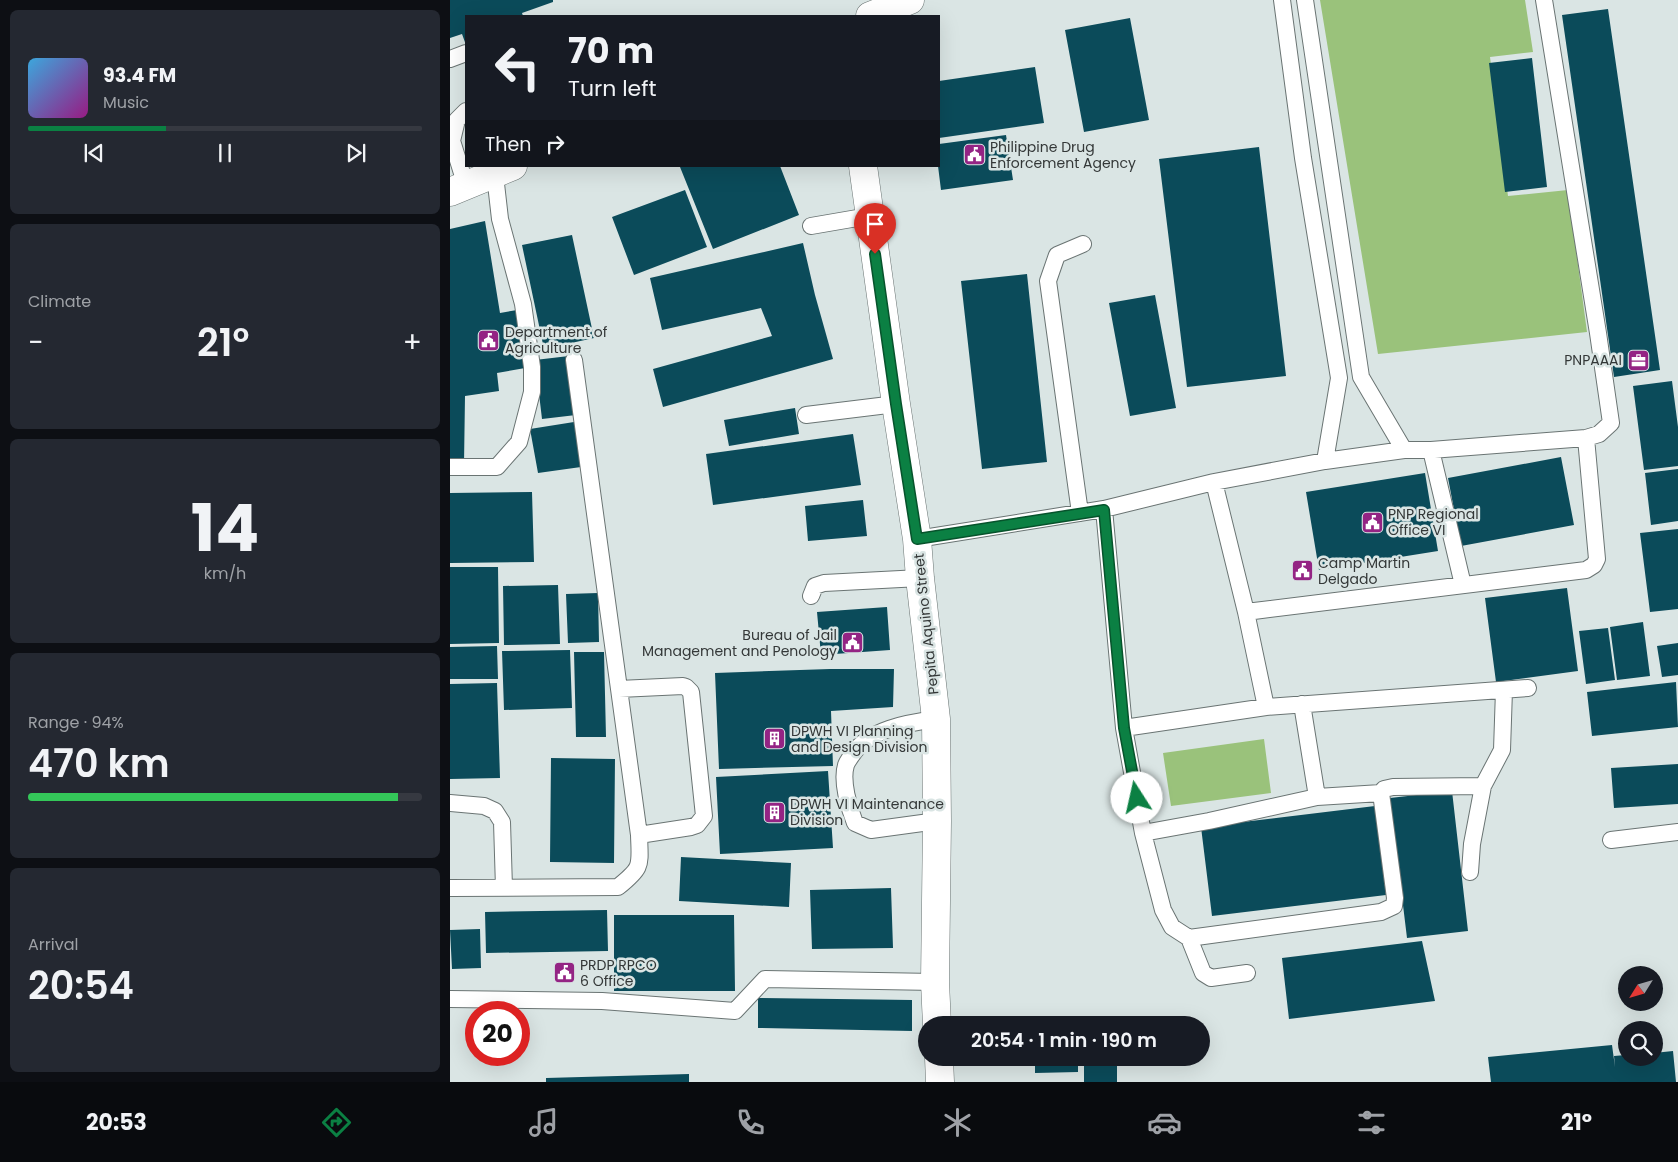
<!DOCTYPE html>
<meta charset="utf-8">
<style>
:root{--surface:#171b24;--page:#242831;--text:#f1f3f6;--muted:#9ea1a6;--line:#363941;--accent:#0b8043}
body{margin:0;font-family:Poppins,sans-serif;background:var(--page);color:var(--text);height:100vh;display:flex;flex-direction:column;font-size:19px;white-space:nowrap}
*{box-sizing:border-box;margin:0}
p{font-size:16px;color:var(--muted)}
.icon{flex:none;width:28px;height:28px;fill:none;stroke:currentColor;stroke-width:2;stroke-linecap:round;stroke-linejoin:round}
.map{position:relative;flex:1;overflow:hidden}
.panel{display:flex;flex-direction:column;gap:10px;padding:10px;background:#0d0f14;width:450px}
.panel>*{flex:none}
.top-card{position:absolute;left:15px;top:15px;width:475px;height:152px;border-radius:0px;box-shadow:0 5px 20px #0002;background:#171b24;color:var(--text);overflow:hidden}
.needle{width:32px;rotate:233deg}
.controls{position:absolute;left:1168px;top:966px;display:grid;gap:10px}
.controls a{display:grid;place-items:center;width:45px;height:45px;border-radius:50%;background:var(--surface);box-shadow:0 5px 20px #0002;font-size:25px}
.speed{position:absolute;left:15px;top:1001px;display:flex;gap:10px;font-size:25px;font-weight:700;text-align:center}
.speed>*{display:grid;place-content:center;width:65px;height:65px;border-radius:50%;background:var(--surface);box-shadow:0 5px 20px #0002;line-height:1}
.speed .limit{border:8px solid #d22;background:#fff;color:#111}
.pin{position:absolute;display:grid;place-items:center;width:42px;height:42px;color:#fff;margin:-51px -21px;border-radius:50% 50% 50% 0;rotate:-45deg;box-shadow:0 0 5px #0007}
.pin .icon{rotate:45deg}
.me{position:absolute;width:55px;margin:-28px;rotate:350deg;stroke-linejoin:round;filter:drop-shadow(0 0 4px #0008)}
.turn{display:flex;align-items:center;gap:18px;height:105px;padding:0 20px;font-size:22px}
.turn .icon{width:65px;height:65px;stroke-width:2.5}
.turn b{display:block;font-size:35px;line-height:42px}
.then{display:flex;align-items:center;height:48px;padding:0 20px;background:#0003;gap:10px;font-size:19px}
.big{font-size:38px;font-weight:600;line-height:1.1}
.panel .card{flex:1;display:flex;flex-direction:column;justify-content:center;gap:8px;min-width:0;padding:0 18px;border-radius:8px;background:var(--page)}
.panel .dial{align-items:center;gap:0}
.dial b{font-size:65px;line-height:1}
.song{display:flex;align-items:center;gap:15px}
.cover{width:60px;height:60px;border-radius:8px;background:linear-gradient(135deg,hsl(200 70% 55%),hsl(310 70% 35%))}
.played{height:5px;border-radius:2px;background:linear-gradient(90deg,var(--accent) 35%,var(--line) 35%)}
.keys{display:flex;justify-content:space-around;direction:ltr}
.heat{display:flex;justify-content:space-between;align-items:center;font-size:28px;direction:ltr}
.charge{height:8px;border-radius:4px;background:linear-gradient(90deg,#34c759 94%,var(--line) 0)}
.trip{position:absolute;left:468px;top:1016px;width:292px;height:50px;border-radius:25px;background:var(--surface);box-shadow:0 5px 20px #0002;font-weight:600;line-height:50px;text-align:center}
.menu{display:flex;height:80px;justify-content:space-around;align-items:center;background:#090b0e;color:var(--muted)}
.menu .icon{width:35px;height:35px}
.menu .on{color:var(--accent)}
.menu b{font-size:22px;color:var(--text)}
main{display:flex;flex:1;min-height:0}
.map>svg:first-child{display:block}
.green{fill:#9ac27b}
.building{fill:#0b4b5a}
.lines{fill:none;stroke-linecap:round;stroke-linejoin:round}
.service-casing{stroke:#6a7473;stroke-width:18}
.minor-casing{stroke:#6a7473;stroke-width:29}
.secondary-casing{stroke:#6a7473;stroke-width:29}
.service{stroke:#fff;stroke-width:16}
.minor{stroke:#fff;stroke-width:28}
.secondary{stroke:#fff;stroke-width:28}
.route-casing{stroke:#07532c;stroke-width:12}
.route{stroke:#0b8043;stroke-width:9}
.labels{text-anchor:middle;stroke-width:5;stroke-linejoin:round;paint-order:stroke}
.poi-label{font-size:14px;fill:#343838;stroke:#dae5e4;text-anchor:start}
.street-label{font-size:14px;fill:#343838;stroke:#dae5e4}
</style>
<main>
<section class="panel">
<div class="card">
<div class="song"><i class="cover"></i><div><b>93.4 FM</b><p>Music</p></div></div>
<div class="played"></div>
<div class="keys"><svg class="icon" aria-label="previous" viewBox="0 0 24 24"><path d="M18 5L8 12l10 7zM5 5v14"/></svg><svg class="icon" aria-label="pause" viewBox="0 0 24 24"><path d="M8 5v14M16 5v14"/></svg><svg class="icon" aria-label="next" viewBox="0 0 24 24"><path d="M6 5l10 7-10 7zM19 5v14"/></svg></div>
</div>
<div class="card"><p>Climate</p>
<div class="heat"><a>−</a><b class="big">21°</b><a>+</a></div>
</div>
<div class="card dial"><b>14</b><p>km/h</p></div>
<div class="card"><p>Range · 94%</p><b class="big">470 km</b><div class="charge"></div></div>
<div class="card"><p>Arrival</p><b class="big">20:54</b></div>
</section>
<div class="map">
<svg width="1228" height="1082" viewBox="0 0 1228 1082">
<rect width="100%" height="100%" fill="#dae5e4"/>
<!-- green -->
<path class="green" d="M 870,0 L 1075,0 L 1083,52 L 1040,57 L 1058,196 L 1118,190 L 1137,332 L 928,354 Z
M 814,739 L 821,793 L 721,806 L 713,753 Z"/>
<!-- building -->
<path class="building" d="M 0,0 L 103,0 L 103,2 L 72,13 L 73,16 L 16,16 L 16,45 L 12,34 L 0,38 Z
M 1158,9 L 1210,370 L 1164,377 L 1112,15 Z
M 680,18 L 699,120 L 634,132 L 615,30 Z
M 1082,58 L 1097,187 L 1055,192 L 1039,63 Z
M 585,67 L 594,123 L 489,138 L 489,81 Z
M 556,135 L 563,180 L 491,190 L 488,166 L 489,144 Z
M 809,147 L 836,376 L 737,387 L 709,159 Z
M 330,166 L 349,215 L 263,249 L 230,167 Z
M 235,190 L 257,247 L 184,275 L 162,217 Z
M 35,221 L 50,313 L 73,309 L 81,367 L 47,373 L 49,391 L 15,396 L 14,464 L 0,464 L 0,229 Z
M 122,235 L 144,338 L 94,349 L 72,245 Z
M 353,243 L 365,295 L 383,359 L 213,407 L 203,369 L 322,336 L 311,308 L 212,330 L 200,278 Z
M 577,274 L 597,462 L 532,469 L 511,281 Z
M 705,295 L 726,408 L 680,416 L 659,303 Z
M 119,356 L 126,415 L 92,419 L 85,360 Z
M 1222,381 L 1228,427 L 1228,466 L 1194,470 L 1183,386 Z
M 345,408 L 349,434 L 279,446 L 274,420 Z
M 124,422 L 131,467 L 88,473 L 80,429 Z
M 403,434 L 411,485 L 263,505 L 256,454 Z
M 1111,457 L 1124,525 L 1011,546 L 998,478 Z
M 1228,469 L 1228,521 L 1201,525 L 1195,473 Z
M 975,473 L 988,551 L 869,570 L 856,492 Z
M 82,492 L 84,562 L 0,563 L 0,493 Z
M 413,500 L 417,536 L 358,541 L 355,506 Z
M 1228,529 L 1228,609 L 1200,612 L 1190,533 Z
M 0,567 L 48,567 L 49,643 L 0,644 Z
M 108,585 L 110,644 L 54,645 L 53,586 Z
M 1117,588 L 1128,671 L 1046,682 L 1035,598 Z
M 148,593 L 149,642 L 118,643 L 116,594 Z
M 437,607 L 440,650 L 371,655 L 367,612 Z
M 1193,622 L 1200,676 L 1167,680 L 1160,627 Z
M 1158,628 L 1165,680 L 1136,684 L 1129,631 Z
M 1228,643 L 1228,675 L 1212,677 L 1207,646 Z
M 47,646 L 48,679 L 0,679 L 0,647 Z
M 120,650 L 122,708 L 54,710 L 52,651 Z
M 124,652 L 154,652 L 156,737 L 126,737 Z
M 380,669 L 444,669 L 443,707 L 381,711 L 383,766 L 269,769 L 265,673 Z
M 1226,682 L 1228,727 L 1142,736 L 1137,692 Z
M 47,683 L 50,778 L 0,779 L 0,684 Z
M 101,758 L 165,759 L 164,863 L 100,862 Z
M 1228,764 L 1228,804 L 1164,808 L 1161,768 Z
M 378,771 L 383,848 L 270,854 L 266,777 Z
M 1002,791 L 1018,931 L 957,938 L 940,798 Z
M 925,806 L 936,895 L 762,916 L 751,827 Z
M 231,857 L 341,863 L 339,907 L 229,901 Z
M 441,888 L 443,948 L 362,949 L 360,890 Z
M 157,910 L 158,951 L 36,953 L 35,912 Z
M 164,915 L 284,915 L 285,991 L 164,991 Z
M 30,929 L 31,968 L 2,969 L 0,930 Z
M 972,941 L 985,1001 L 839,1019 L 832,958 Z
M 308,998 L 462,1000 L 462,1031 L 308,1028 Z
M 1162,1045 L 1165,1067 L 1164,1056 L 1176,1055 L 1176,1058 L 1204,1058 L 1204,1053 L 1223,1051 L 1226,1082 L 1041,1082 L 1038,1057 Z
M 585,1058 L 628,1058 L 628,1072 L 585,1073 Z
M 634,1058 L 667,1058 L 667,1082 L 634,1082 Z
M 239,1074 L 239,1082 L 96,1082 L 96,1078 Z"/>
<g class="lines">
<defs>
<path id="service" d="M 832,0 L 853,158 L 889,378 L 875,461
M 855,0 L 911,377 L 954,450
M 0,59 L 16,53
M 16,186 L 2,141 L 7,120 L 16,111
M 361,226 L 419,216
M 356,415 L 446,404
M 981,450 L 1013,585
M 0,467 L 47,467 L 69,442 L 82,392 L 82,367 L 73,304 L 50,219 L 45,175
M 764,482 L 796,612 L 816,707
M 654,509 L 674,728 L 693,833 L 713,910 L 722,927 L 739,938 L 753,973 L 761,978 L 797,973
M 630,513 L 598,281 L 607,255 L 633,244
M 467,539 L 654,509 L 764,482 L 875,461 L 954,450 L 981,450 L 1136,438 L 1149,434 L 1161,423 L 1148,333 L 1094,0
M 361,596 L 365,586 L 374,583 L 470,578
M 796,612 L 1136,570 L 1144,565 L 1147,559 L 1136,438
M 169,689 L 233,686 L 236,687 L 241,692 L 254,816 L 247,825 L 241,827 L 189,835
M 852,704 L 867,797
M 486,719 C 457,723 419,729 402,755 C 400,758 397,762 396,765 C 391,781 399,808 405,823 L 421,830 L 487,821
M 674,728 L 816,707 L 1078,688
M 0,803 L 34,806 L 45,811 L 52,822 L 54,888
M 693,833 L 759,821 L 867,797 L 931,793
M 1161,840 L 1228,832
M 1020,872 L 1022,844 L 1033,786 L 1052,750 L 1054,690
M 0,888 L 168,887 C 193,867 190,866 189,835 L 124,360
M 739,938 L 931,912 L 944,906 L 945,898 L 931,793 L 934,789 L 943,787 L 1033,786
M 0,999 L 152,1001 L 285,1011 L 315,979 L 485,982"/>
<path id="minor" d="M 413,166 L 446,404 L 467,539 L 470,578 L 486,719 L 487,821 L 485,982 L 487,1025
M 489,1058 L 490,1082"/>
<path id="secondary" d="M 420,16 L 460,0
M 0,192 L 63,166"/>
</defs>
<!-- service casing -->
<use href="#service" class="service-casing"/>
<!-- minor casing -->
<use href="#minor" class="minor-casing"/>
<!-- secondary casing -->
<use href="#secondary" class="secondary-casing"/>
<!-- service -->
<use href="#service" class="service"/>
<!-- minor -->
<use href="#minor" class="minor"/>
<!-- secondary -->
<use href="#secondary" class="secondary"/>
</g>
<g class="lines">
<defs>
<path id="route" d="M 425,254 L 446,404 L 467,539 L 654,510 L 674,728 L 687,798"/>
</defs>
<!-- route casing -->
<use href="#route" class="route-casing"/>
<!-- route -->
<use href="#route" class="route"/>
</g>
<!-- icons -->
<defs>
<symbol id="civic-square" viewBox="-11 -11 22 22"><rect x="-9" y="-9" width="18" height="18" rx="4" fill="#942484" stroke="#dae5e4"/><path d="M-.6-6.5H3V-4.5H.6V-3L4-1V1h2V6H-6V1h2V-1L-.6-3ZM-1.2 2.5V6h2.4V2.5Z" fill="#fff"/></symbol>
<symbol id="office-square" viewBox="-11 -11 22 22"><rect x="-9" y="-9" width="18" height="18" rx="4" fill="#942484" stroke="#dae5e4"/><path d="M-6-3h4V-5.5h4V-3h4V5H-6ZM-1-4.5V-3h2v-1.5ZM-6 0V1H6V0Z" fill="#fff"/></symbol>
<symbol id="building-square" viewBox="-11 -11 22 22"><rect x="-9" y="-9" width="18" height="18" rx="4" fill="#942484" stroke="#dae5e4"/><path d="M-4-6H4V6H1V3H-1V6H-4ZM-2.5-4.3h1.7v1.8h-1.7ZM.8-4.3h1.7v1.8H.8ZM-2.5-1h1.7V.8h-1.7ZM.8-1h1.7V.8H.8Z" fill="#fff"/></symbol>
</defs>
<g fill-rule="evenodd">
<use href="#civic-square" x="512" y="142" width="25" height="25"/>
<use href="#civic-square" x="26" y="328" width="25" height="25"/>
<use href="#office-square" x="1176" y="348" width="25" height="25"/>
<use href="#civic-square" x="910" y="510" width="25" height="25"/>
<use href="#civic-square" x="840" y="558" width="25" height="25"/>
<use href="#civic-square" x="390" y="630" width="25" height="25"/>
<use href="#building-square" x="312" y="726" width="25" height="25"/>
<use href="#building-square" x="312" y="800" width="25" height="25"/>
<use href="#civic-square" x="102" y="960" width="25" height="25"/>
</g>
<g class="labels">
<!-- poi labels -->
<g class="poi-label">
<text x="540" y="152">Philippine Drug<tspan x="540" dy="16">Enforcement Agency</tspan></text>
<text x="55" y="337">Department of<tspan x="55" dy="16">Agriculture</tspan></text>
<text x="1172" y="365" text-anchor="end">PNPAAAI</text>
<text x="938" y="519">PNP Regional<tspan x="938" dy="16">Office VI</tspan></text>
<text x="868" y="568">Camp Martin<tspan x="868" dy="16">Delgado</tspan></text>
<text x="387" y="640" text-anchor="end">Bureau of Jail<tspan x="387" dy="16">Management and Penology</tspan></text>
<text x="341" y="736">DPWH VI Planning<tspan x="341" dy="16">and Design Division</tspan></text>
<text x="340" y="809">DPWH VI Maintenance<tspan x="340" dy="16">Division</tspan></text>
<text x="130" y="970">PRDP RPCO<tspan x="130" dy="16">6 Office</tspan></text>
</g>
<!-- street labels -->
<g class="street-label">
<text transform="translate(476 624) rotate(-96)" y="5">Pepita Aquino Street</text>
</g>
</g>
</svg>
<div class="controls">
<a><svg class="needle" viewBox="-14 -14 28 28"><path d="M0-13l5 13h-10z" fill="#e53935"/><path d="M0 13l5-13h-10z" fill="#9ea1a6"/></svg></a>
<a><svg class="icon" aria-label="search" viewBox="0 0 24 24"><circle cx="10" cy="10" r="6"/><path d="M15 15l6 6"/></svg></a>
</div>
<div class="speed"><div class="limit">20</div></div>
<div class="pin" style="left:425px;top:254px;background:#d93025"><svg class="icon" aria-label="arrive" viewBox="0 0 24 24"><path d="M6 21V4h12l-3 4 3 4H6"/></svg></div>
<svg class="me" style="left:687px;top:798px" viewBox="-20 -20 40 40"><circle r="19" fill="#fff"/><path d="M0-13L10 11 0 6-10 11z" fill="#0b8043"/></svg>
<div class="trip">20:54 · 1 min · 190 m</div>
<div class="top-card">
<div class="turn"><svg class="icon" aria-label="left" viewBox="0 0 24 24"><path d="M17 20v-9H6M10 6l-5 5 5 5"/></svg><div><b>70 m</b>Turn left</div></div>
<div class="then">Then<svg class="icon" aria-label="right" viewBox="0 0 24 24"><path d="M7 20v-9h11M14 6l5 5-5 5"/></svg></div>
</div>
</div>
</main>
<nav class="menu">
<b>20:53</b>
<svg class="icon on" aria-label="directions" viewBox="0 0 24 24"><path d="M12 3l9 9-9 9-9-9zM9 14v-3h6M13 9l2 2-2 2"/></svg>
<svg class="icon" aria-label="music" viewBox="0 0 24 24"><path d="M9 18V5l10-2v13"/><circle cx="6" cy="18" r="3"/><circle cx="16" cy="16" r="3"/></svg>
<svg class="icon" aria-label="phone" viewBox="0 0 24 24"><path d="M5 4h4l2 5-3 2q2 4 5 5l2-3 5 2v4C11 20 4 13 5 4z"/></svg>
<svg class="icon" aria-label="climate" viewBox="0 0 24 24"><path d="M12 3v18M4 7l16 10M4 17L20 7"/></svg>
<svg class="icon" aria-label="car" viewBox="0 0 24 24"><path d="M5 17H2v-5l4-1 3-4h7l3 4 3 1v5h-3M9 17h6M6 11h13"/><circle cx="7" cy="17" r="2"/><circle cx="17" cy="17" r="2"/></svg>
<svg class="icon" aria-label="filters" viewBox="0 0 24 24"><path d="M4 7h16M4 17h16"/><circle cx="9" cy="7" r="2"/><circle cx="15" cy="17" r="2"/></svg>
<b>21°</b>
</nav>
